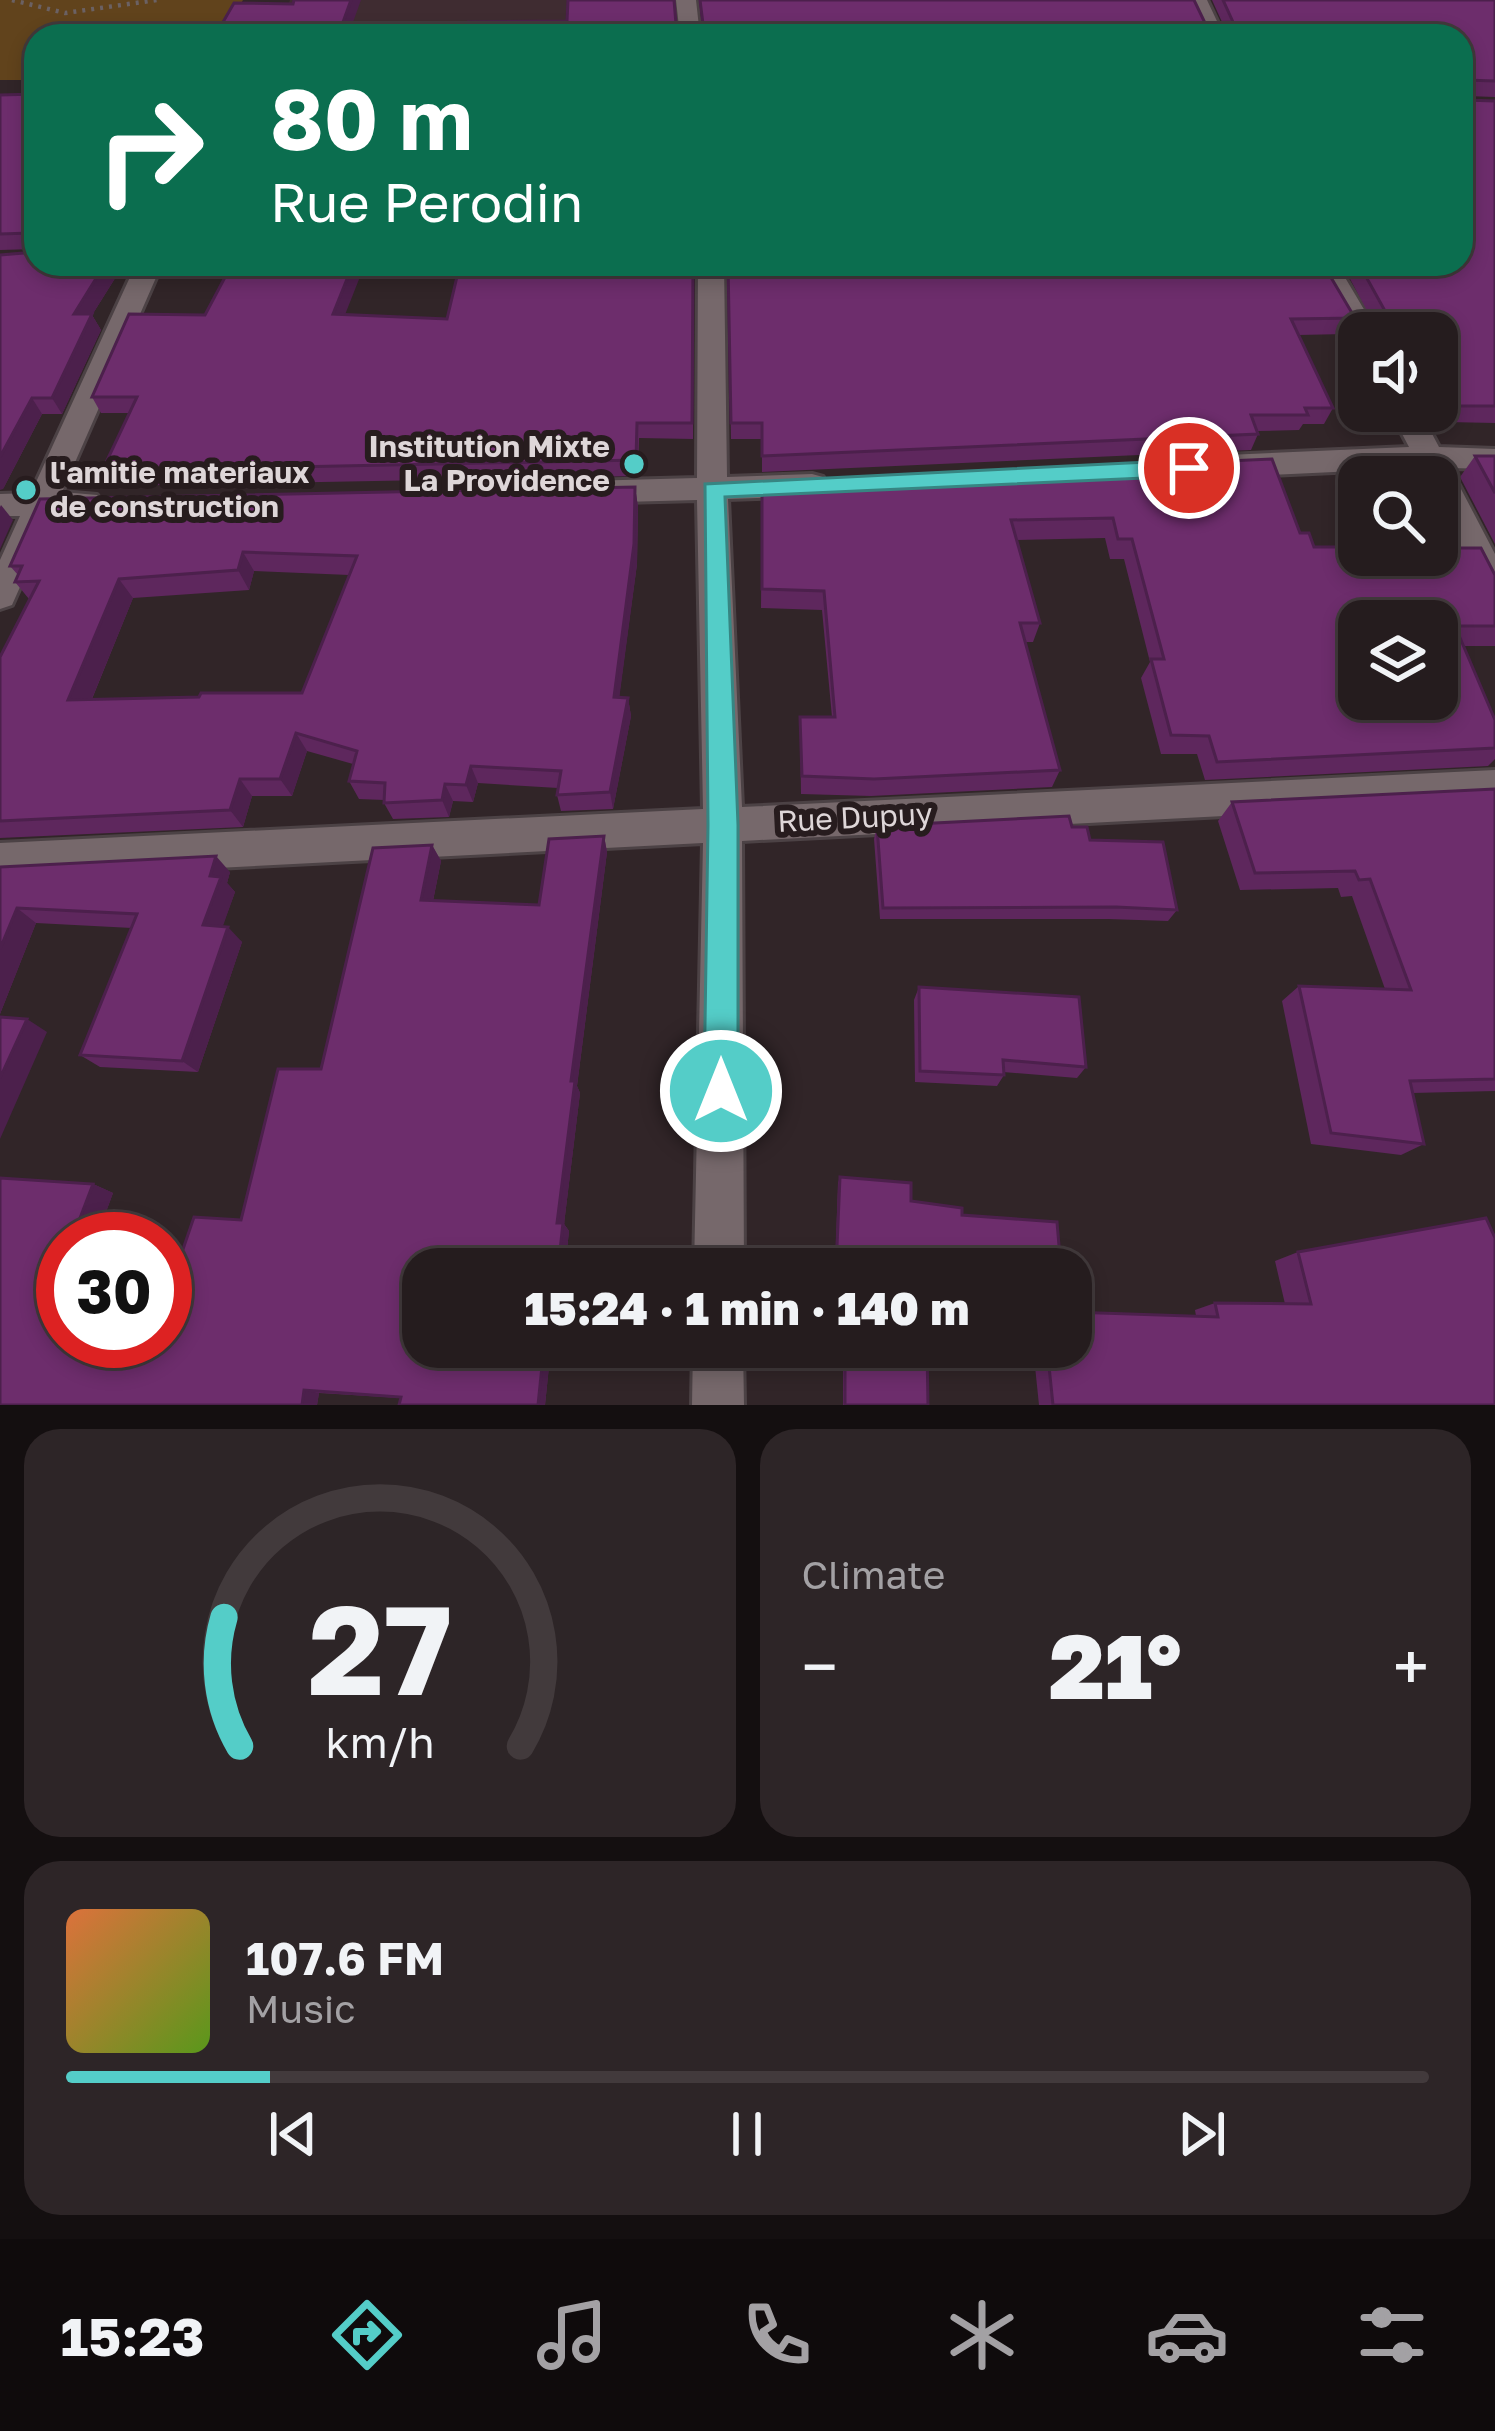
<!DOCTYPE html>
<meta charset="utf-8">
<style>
:root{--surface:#251c1e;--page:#2d2527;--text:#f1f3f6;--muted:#a3a1a4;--line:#423a3c;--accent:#54cdc8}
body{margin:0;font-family:"Golos Text",sans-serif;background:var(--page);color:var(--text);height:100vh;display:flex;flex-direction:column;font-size:45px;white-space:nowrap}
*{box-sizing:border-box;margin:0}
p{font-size:39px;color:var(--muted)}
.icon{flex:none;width:66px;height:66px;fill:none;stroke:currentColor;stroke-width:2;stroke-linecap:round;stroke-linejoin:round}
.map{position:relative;height:1405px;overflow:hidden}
.panel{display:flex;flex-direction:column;gap:24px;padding:24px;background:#140f10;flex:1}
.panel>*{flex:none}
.top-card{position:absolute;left:24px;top:24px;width:1449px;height:252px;border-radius:36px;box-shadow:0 6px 18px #0003,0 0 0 3px var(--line);background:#0b6e4f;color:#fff;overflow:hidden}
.tools{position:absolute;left:1338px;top:312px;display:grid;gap:24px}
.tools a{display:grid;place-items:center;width:120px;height:120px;border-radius:24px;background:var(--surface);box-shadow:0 6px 18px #0003,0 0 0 3px var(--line);font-size:60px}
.speed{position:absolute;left:36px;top:1212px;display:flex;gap:24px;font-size:60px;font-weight:700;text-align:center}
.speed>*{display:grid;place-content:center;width:156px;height:156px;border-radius:50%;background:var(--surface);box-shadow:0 6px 18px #0003,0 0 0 3px var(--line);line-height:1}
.speed .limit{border:18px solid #d22;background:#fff;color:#111}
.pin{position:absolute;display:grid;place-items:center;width:102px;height:102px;color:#fff;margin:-51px;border:6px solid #fff;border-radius:50%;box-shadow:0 3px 12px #0007}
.me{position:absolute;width:132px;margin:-66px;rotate:0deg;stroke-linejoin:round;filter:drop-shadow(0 0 9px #0008)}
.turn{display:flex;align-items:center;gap:42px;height:252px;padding:0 48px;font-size:54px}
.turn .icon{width:156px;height:156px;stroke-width:2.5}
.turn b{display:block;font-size:84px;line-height:102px}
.big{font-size:90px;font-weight:800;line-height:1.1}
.panel .tile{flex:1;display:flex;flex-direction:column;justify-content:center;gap:18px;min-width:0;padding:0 42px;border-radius:36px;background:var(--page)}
.panel .dial{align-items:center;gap:0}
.dial svg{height:312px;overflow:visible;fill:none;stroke:var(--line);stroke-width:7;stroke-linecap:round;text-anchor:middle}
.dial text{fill:var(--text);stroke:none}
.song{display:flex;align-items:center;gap:36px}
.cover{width:144px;height:144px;border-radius:18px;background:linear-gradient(135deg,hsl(20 70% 55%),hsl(90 70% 35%))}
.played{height:12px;border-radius:6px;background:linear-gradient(90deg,var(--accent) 15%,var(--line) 15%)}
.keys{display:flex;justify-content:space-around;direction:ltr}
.heat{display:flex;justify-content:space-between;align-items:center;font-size:66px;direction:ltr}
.panel .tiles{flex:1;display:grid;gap:24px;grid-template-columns:1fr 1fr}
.tile:last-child{grid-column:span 2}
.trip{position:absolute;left:402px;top:1248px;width:690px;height:120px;border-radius:36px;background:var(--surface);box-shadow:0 6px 18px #0003,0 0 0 3px var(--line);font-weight:800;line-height:120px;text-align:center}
.tabs{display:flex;height:192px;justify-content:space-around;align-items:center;background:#0f0b0c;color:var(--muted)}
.tabs .icon{width:84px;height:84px}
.tabs .on{color:var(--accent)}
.tabs b{font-size:54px;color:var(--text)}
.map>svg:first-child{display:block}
.built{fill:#3f2c31}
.green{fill:#61431c}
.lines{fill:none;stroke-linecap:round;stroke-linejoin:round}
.minor-casing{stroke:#4c4245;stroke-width:6}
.path{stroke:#6b6163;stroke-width:4.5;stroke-dasharray:3 6;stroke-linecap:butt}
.minor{fill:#76686b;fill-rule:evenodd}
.wall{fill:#5e275d;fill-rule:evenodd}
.shaded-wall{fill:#4c204c}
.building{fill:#6d2d6c;stroke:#4c204c;stroke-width:3;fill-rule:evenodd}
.route{fill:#54cdc8;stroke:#378582;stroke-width:3}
.poi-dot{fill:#54cdc8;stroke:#271c1e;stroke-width:4.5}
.labels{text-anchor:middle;stroke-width:12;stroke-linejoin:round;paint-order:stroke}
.poi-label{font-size:30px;font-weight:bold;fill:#ded6d8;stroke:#271c1e;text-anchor:end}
.street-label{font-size:30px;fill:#ded6d8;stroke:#271c1e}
</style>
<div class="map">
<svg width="1495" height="1405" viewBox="0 0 1495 1405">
<rect width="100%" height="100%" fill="#312528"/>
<!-- built -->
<path class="built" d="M 290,0 L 653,0 L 654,27 L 276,36 Z"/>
<!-- green -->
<path class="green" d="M 0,0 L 243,0 L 222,36 L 36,36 L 36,80 L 0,80 Z"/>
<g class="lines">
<defs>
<path id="minor" d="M 676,0 L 696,0 L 700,36 L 680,36 Z
M 1187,0 L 1207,0 L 1224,36 L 1204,36 Z
M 136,264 L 162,264 L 62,492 L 97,495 L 102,503 L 97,511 L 52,515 L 12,605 L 0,609 L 0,560 L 20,516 L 0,516 L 0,494 L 31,493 Z
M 698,264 L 724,264 L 727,477 L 812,474 L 823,477 L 827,485 L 823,493 L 812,496 L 728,499 L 742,807 L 1495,770 L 1495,802 L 742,841 L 744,1269 L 694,1269 L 703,843 L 0,879 L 0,843 L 703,809 L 697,500 L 585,503 L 574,500 L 569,492 L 574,484 L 585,481 L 697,478 Z
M 1311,264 L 1337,264 L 1378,333 L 1359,333 L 1359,340 L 1354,339 Z
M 1390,411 L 1420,411 L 1439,447 L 1495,449 L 1495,469 L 1450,468 L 1495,554 L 1495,598 L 1483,594 L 1437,503 L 1437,477 L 1424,477 L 1419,468 L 1227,477 L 1216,474 L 1212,466 L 1216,458 L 1227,455 L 1409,447 Z
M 693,1347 L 743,1347 L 744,1405 L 692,1405 Z"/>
</defs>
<!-- minor casing -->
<use href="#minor" class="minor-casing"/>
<!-- path -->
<path class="path" d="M 12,0 L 65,13 L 157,0"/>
<!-- minor -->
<use href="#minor" class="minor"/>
</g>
<!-- wall -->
<path class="wall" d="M 699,0 L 1194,0 L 1205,23 L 1222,22 L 1212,0 L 1495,0 L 1495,97 L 1466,96 L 1466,100 L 1495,101 L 1495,423 L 1447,422 L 1437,404 L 1437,333 L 1379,333 L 1342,264 L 1461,264 L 465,35 L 702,24 Z
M 36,94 L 36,249 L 0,250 L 0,95 Z
M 36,264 L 124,264 L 92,315 L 101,330 L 62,414 L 42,414 L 3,489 Z
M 694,264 L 693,439 L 639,438 L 638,476 L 112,486 L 102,471 L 129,413 L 101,413 L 92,397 L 205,315 L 345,315 L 447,319 Z
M 728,264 L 1355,318 L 1346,334 L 1298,335 L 1333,408 L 1324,424 L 1303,424 L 1299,430 L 1257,431 L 1258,434 L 1251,450 L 762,472 L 762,439 L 731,439 Z
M 1475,456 L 1495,456 L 1495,544 L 1460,477 Z
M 762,482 L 1300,533 L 1314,547 L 1495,575 L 1495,646 L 1464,646 L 1495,720 L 1495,759 L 1488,766 L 1205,780 L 1197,754 L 1161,754 L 1141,678 L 1150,662 L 1124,559 L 1110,559 L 1105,538 L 1017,540 L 1040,623 L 1033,642 L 1026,642 L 1060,770 L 1052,787 L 871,796 L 801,794 L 800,717 L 832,717 L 822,610 L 761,608 Z
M 635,487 L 638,507 L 637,564 L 619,697 L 628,698 L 631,716 L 613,809 L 561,811 L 557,795 L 558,788 L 478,783 L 473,802 L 453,801 L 449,817 L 393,819 L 384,803 L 384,800 L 359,799 L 349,781 L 353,764 L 307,751 L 292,796 L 252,796 L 243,827 L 0,838 L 0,657 L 29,599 L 15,582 L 18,575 L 10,566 ZM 254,571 L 349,575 L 302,693 L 92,699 L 133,598 L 249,590 Z
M 1495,789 L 1495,1091 L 1412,1093 L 1424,1144 L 1401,1155 L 1311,1144 L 1282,1001 L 1299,986 L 1385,989 L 1352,896 L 1341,897 L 1338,888 L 1240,890 L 1218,821 L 1232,802 Z
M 877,826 L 1072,827 L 1177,910 L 1168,921 L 1108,919 L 880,919 L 874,839 Z
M 604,836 L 607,852 L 577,1086 L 580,1093 L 564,1224 L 569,1231 L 565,1269 L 423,1269 L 423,1347 L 551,1347 L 545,1405 L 399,1405 L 400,1398 L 319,1393 L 317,1405 L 0,1405 L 0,1178 L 93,1184 L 113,1193 L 96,1239 L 63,1239 L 63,1341 L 165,1341 L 165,1260 L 179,1261 L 194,1217 L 241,1220 L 278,1069 L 321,1069 L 373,848 L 432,845 L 441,861 L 433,901 L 539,905 L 549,839 Z
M 0,867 L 230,872 L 227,883 L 235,892 L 222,927 L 242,942 L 198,1072 L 100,1067 L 80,1055 L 132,928 L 36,923 L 0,1014 Z
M 919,987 L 1086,1067 L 1077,1078 L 1003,1072 L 1004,1075 L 997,1086 L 915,1082 L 914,1000 Z
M 840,1177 L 911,1201 L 1061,1269 L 835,1269 L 838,1183 Z
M 1298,1252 L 1495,1405 L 1039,1405 L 1033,1347 L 1071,1347 L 1196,1316 L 1195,1310 L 1215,1303 L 1285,1304 L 1275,1261 Z
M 843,1347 L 927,1347 L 928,1405 L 843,1405 Z"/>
<!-- shaded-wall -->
<path class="shaded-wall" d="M 351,0 L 361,0 L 348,36 L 338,36 Z
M 105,264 L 124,264 L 92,315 L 101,330 L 62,414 L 52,398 L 74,314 Z
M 353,264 L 365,264 L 339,330 L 333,314 Z
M 32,398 L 42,414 L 3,489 L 0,490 L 0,457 Z
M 635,487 L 638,507 L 637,564 L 617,715 L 614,697 Z
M 1,505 L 13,520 L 0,549 L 0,507 Z
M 243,552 L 254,571 L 249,590 L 238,570 Z
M 119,579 L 133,598 L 84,718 L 68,700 Z
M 628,698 L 631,716 L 613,809 L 610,792 Z
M 296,733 L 307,751 L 292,796 L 280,779 Z
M 471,766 L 478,783 L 473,802 L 466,785 Z
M 240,779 L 252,796 L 243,827 L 230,810 Z
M 445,784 L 453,801 L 449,817 L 442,800 Z
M 604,836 L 607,852 L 577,1086 L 580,1093 L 564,1224 L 569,1231 L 565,1269 L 558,1269 L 557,1223 L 571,1081 Z
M 432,845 L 441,861 L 430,915 L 421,900 Z
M 216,856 L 230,872 L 227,883 L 235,892 L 218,940 L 203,925 L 210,876 Z
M 17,908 L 36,923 L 0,1014 L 0,949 Z
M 228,927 L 242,942 L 198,1072 L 182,1061 Z
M 27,1019 L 47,1032 L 0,1139 L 0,1078 Z
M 93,1184 L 113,1193 L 96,1239 L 72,1239 Z
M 544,1347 L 551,1347 L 545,1405 L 538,1405 Z
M 304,1390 L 319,1393 L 317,1405 L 302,1405 Z"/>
<!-- building -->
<path class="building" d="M 294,0 L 351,0 L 338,36 L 215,36 L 234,3 L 293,4 Z
M 568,0 L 674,0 L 676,24 L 703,24 L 700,0 L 1194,0 L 1205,23 L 1233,22 L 1223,0 L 1495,0 L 1495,81 L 1466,80 L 1466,100 L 1495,101 L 1495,406 L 1458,406 L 1437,372 L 1437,333 L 1400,333 L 1390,320 L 1359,264 L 1461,264 L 1461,36 L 352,36 L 465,35 L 468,22 L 567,21 Z
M 36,94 L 36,246 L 30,233 L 0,234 L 0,95 Z
M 36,252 L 36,264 L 105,264 L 74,314 L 92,314 L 52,398 L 32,398 L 0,457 L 0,255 Z
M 232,264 L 353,264 L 333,314 L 447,319 L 460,264 L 693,264 L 692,423 L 637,423 L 636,460 L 102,471 L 137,397 L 92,397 L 129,314 L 205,315 Z
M 728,264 L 1323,264 L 1355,318 L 1291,319 L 1333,408 L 1305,408 L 1308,415 L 1251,415 L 1258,434 L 762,456 L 762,423 L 731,423 Z
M 1475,456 L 1495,456 L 1495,493 Z
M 1272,459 L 1300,533 L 1309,533 L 1314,547 L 1359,547 L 1359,555 L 1437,555 L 1437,548 L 1481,548 L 1495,575 L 1495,626 L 1455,626 L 1495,720 L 1495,748 L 1217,762 L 1209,736 L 1171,735 L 1151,659 L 1164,659 L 1132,539 L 1118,539 L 1113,518 L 1011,520 L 1040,623 L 1020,623 L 1060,770 L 874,779 L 802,776 L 800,717 L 835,717 L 824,591 L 762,589 L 762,482 ZM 1359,621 L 1437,621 L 1437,699 L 1359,699 Z
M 635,487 L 634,544 L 614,697 L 628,698 L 610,792 L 557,795 L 561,771 L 471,766 L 466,785 L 445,784 L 442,800 L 384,803 L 385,783 L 349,781 L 357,751 L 296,733 L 280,779 L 240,779 L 230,810 L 0,821 L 0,657 L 39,581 L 15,582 L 22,566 L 10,566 L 40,499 ZM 243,552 L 357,556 L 302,693 L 201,693 L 199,697 L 68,700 L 119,579 L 238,570 Z
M 1495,789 L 1495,1079 L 1410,1081 L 1424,1144 L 1331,1133 L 1299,986 L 1411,990 L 1370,879 L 1359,880 L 1355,871 L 1255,873 L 1232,802 Z
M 1069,816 L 1072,827 L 1087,827 L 1090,840 L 1163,842 L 1177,910 L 1116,907 L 883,908 L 877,826 Z
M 604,836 L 571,1081 L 575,1081 L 557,1223 L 563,1223 L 558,1269 L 423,1269 L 423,1347 L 544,1347 L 538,1405 L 399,1405 L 401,1397 L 304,1390 L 302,1405 L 0,1405 L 0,1178 L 93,1184 L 72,1239 L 63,1239 L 63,1341 L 165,1341 L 165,1260 L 179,1261 L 194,1217 L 241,1220 L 278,1069 L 321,1069 L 373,848 L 432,845 L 421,900 L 539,905 L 549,839 Z
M 216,856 L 210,876 L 221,877 L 203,925 L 228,927 L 182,1061 L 80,1055 L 137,914 L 17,908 L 0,949 L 0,867 Z
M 919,987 L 1079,997 L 1086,1067 L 1003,1060 L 1004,1075 L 920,1071 Z
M 0,1017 L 27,1019 L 0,1078 Z
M 840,1177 L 911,1183 L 911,1201 L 962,1208 L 962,1215 L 1057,1222 L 1061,1269 L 836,1269 Z
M 1486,1218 L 1495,1238 L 1495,1405 L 1053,1405 L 1047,1347 L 1071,1347 L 1071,1312 L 1218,1317 L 1215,1303 L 1311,1304 L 1298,1252 Z
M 845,1347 L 927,1347 L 928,1405 L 845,1405 Z"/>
<!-- route -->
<path class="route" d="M 1189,460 L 1200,468 L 1189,476 L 725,497 L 738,825 L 738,1091 L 733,1103 L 721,1108 L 709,1103 L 704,1091 L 708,825 L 705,484 Z"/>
<!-- markers -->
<g class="poi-dot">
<circle cx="634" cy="464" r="12"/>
<circle cx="26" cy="490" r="12"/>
</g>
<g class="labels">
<!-- poi labels -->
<g class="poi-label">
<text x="610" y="457">Institution Mixte<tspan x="610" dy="34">La Providence</tspan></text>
<text x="50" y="483" text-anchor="start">l'amitie materiaux<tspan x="50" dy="34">de construction</tspan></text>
</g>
<!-- street labels -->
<g class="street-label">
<text transform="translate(855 818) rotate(-3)" y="10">Rue Dupuy</text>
</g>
</g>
</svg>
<div class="tools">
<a><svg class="icon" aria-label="sound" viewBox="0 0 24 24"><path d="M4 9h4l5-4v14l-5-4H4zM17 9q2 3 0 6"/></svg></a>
<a><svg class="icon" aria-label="search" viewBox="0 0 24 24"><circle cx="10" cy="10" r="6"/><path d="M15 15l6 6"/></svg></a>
<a><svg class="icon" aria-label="layers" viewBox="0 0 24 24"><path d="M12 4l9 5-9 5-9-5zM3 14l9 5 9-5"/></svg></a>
</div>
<div class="speed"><div class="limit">30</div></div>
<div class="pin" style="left:1189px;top:468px;background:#d93025"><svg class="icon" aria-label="arrive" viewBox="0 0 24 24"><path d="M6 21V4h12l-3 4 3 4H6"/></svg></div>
<svg class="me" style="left:721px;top:1091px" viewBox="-20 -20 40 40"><circle r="17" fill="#54cdc8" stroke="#fff" stroke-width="3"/><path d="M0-11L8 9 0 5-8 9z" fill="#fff"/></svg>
<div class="trip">15:24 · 1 min · 140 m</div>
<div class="top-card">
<div class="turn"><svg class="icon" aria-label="right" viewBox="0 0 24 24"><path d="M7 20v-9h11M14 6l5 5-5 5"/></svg><div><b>80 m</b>Rue Perodin</div></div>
</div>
</div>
<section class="panel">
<div class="tiles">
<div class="tile dial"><svg viewBox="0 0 100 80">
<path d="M14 69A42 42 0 1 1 86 69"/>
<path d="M14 69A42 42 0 0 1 10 36" stroke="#54cdc8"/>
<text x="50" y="56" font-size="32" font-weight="700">27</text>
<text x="50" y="72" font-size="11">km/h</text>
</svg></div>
<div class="tile"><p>Climate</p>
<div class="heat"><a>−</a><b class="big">21°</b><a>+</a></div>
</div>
<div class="tile">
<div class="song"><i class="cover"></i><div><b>107.6 FM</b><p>Music</p></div></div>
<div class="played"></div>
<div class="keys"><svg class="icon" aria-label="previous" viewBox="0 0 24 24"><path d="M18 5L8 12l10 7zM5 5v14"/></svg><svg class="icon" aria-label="pause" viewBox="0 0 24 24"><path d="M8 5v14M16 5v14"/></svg><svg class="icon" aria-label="next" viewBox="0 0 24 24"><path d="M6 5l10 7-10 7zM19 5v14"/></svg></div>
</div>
</div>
</section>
<nav class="tabs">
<b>15:23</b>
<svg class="icon on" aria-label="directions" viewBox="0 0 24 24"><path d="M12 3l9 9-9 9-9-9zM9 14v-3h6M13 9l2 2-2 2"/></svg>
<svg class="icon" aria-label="music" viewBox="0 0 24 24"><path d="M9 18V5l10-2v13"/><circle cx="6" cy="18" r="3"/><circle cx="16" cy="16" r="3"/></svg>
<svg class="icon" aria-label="phone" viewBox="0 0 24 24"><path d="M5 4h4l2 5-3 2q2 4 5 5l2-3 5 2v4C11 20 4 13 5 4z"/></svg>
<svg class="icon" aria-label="climate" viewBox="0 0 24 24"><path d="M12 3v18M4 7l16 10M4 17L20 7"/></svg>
<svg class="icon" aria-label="car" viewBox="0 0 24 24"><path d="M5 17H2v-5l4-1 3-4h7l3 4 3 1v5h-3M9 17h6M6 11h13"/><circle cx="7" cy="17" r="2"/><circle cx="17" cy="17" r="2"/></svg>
<svg class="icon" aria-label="filters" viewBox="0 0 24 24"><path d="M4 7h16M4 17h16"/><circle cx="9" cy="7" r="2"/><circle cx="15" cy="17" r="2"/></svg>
</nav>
